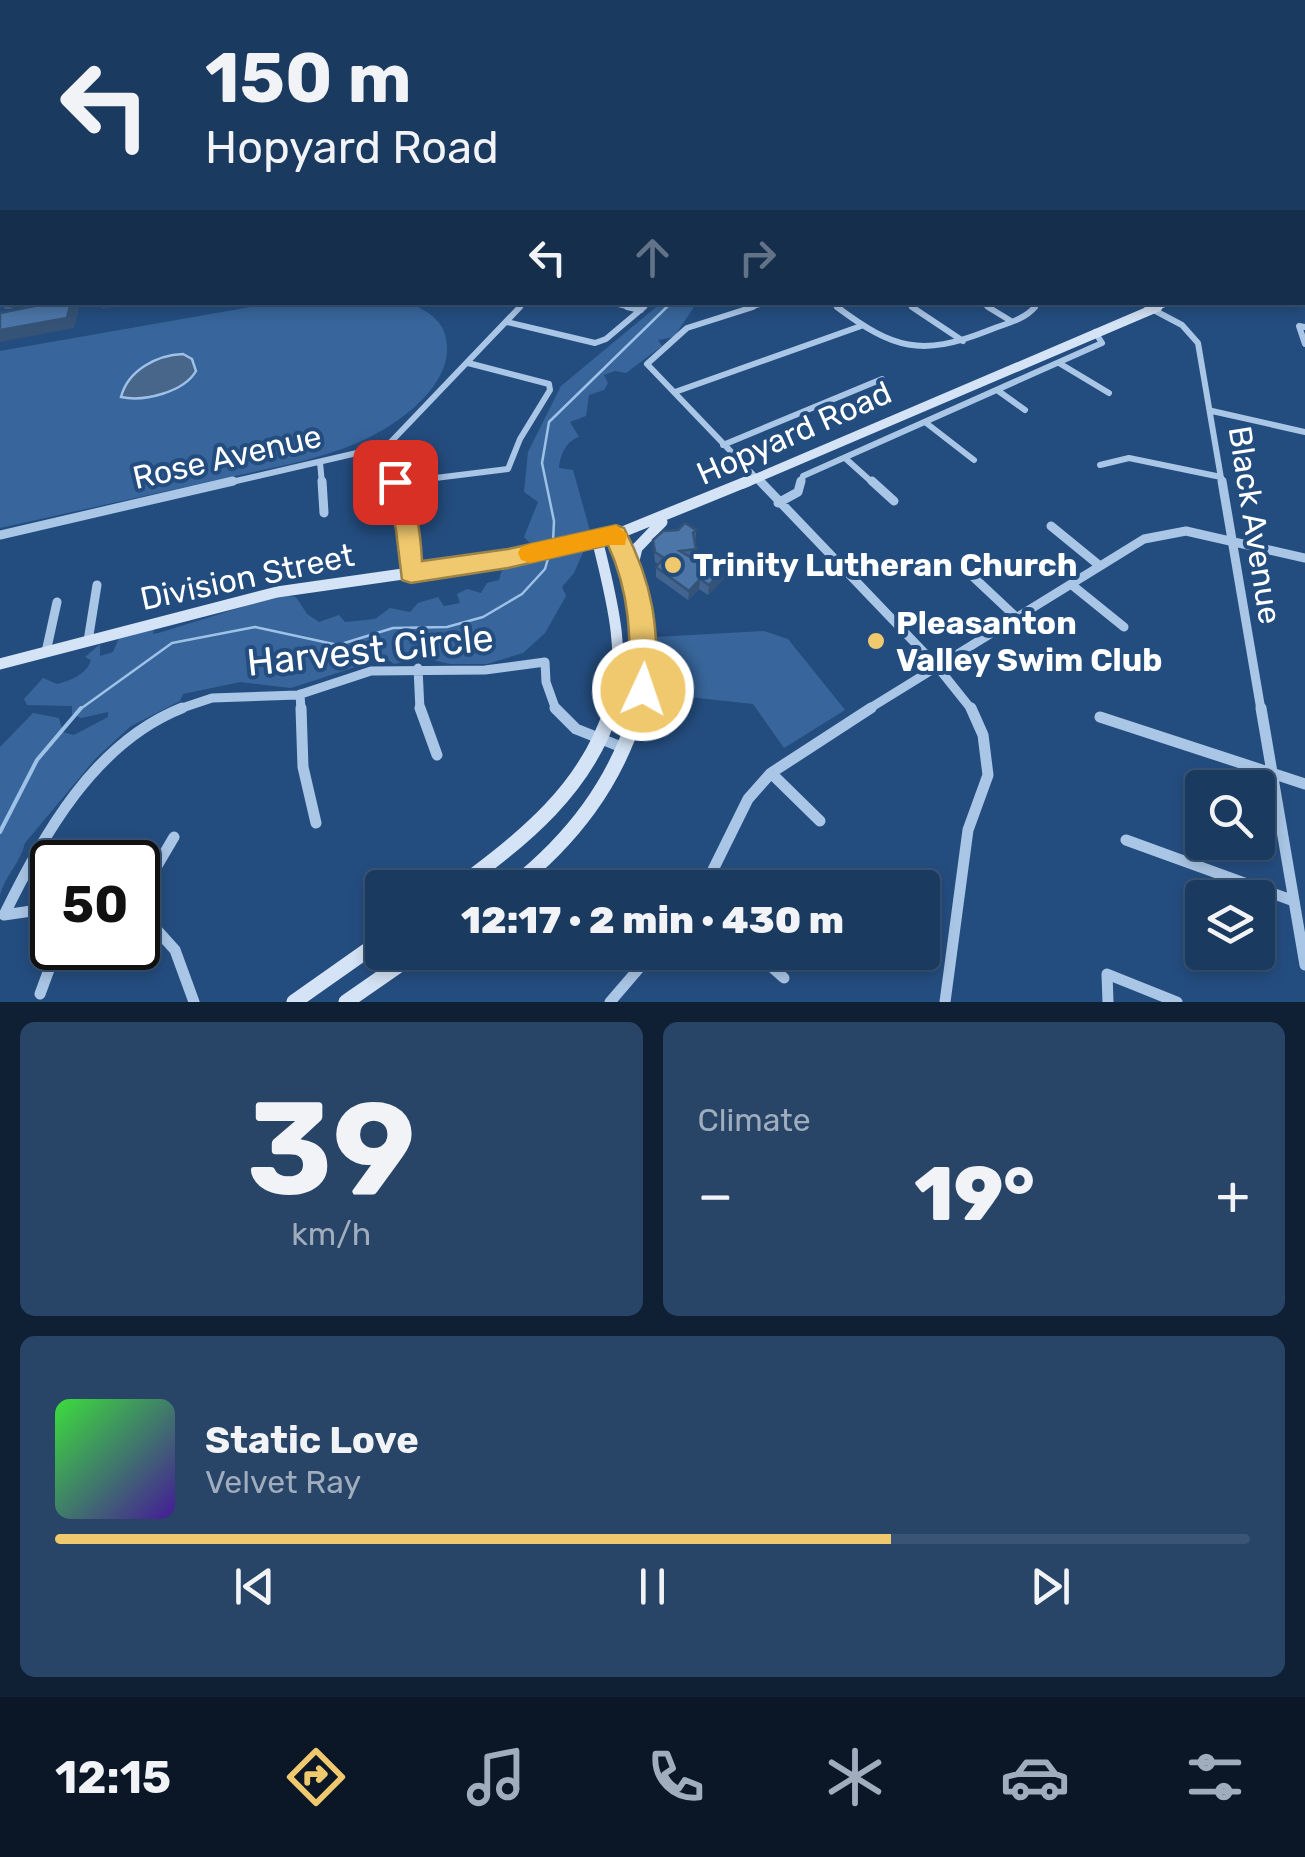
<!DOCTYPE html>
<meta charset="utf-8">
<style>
:root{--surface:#1b3a5f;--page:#284568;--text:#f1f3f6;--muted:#a0adbd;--line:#395474;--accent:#f0c96e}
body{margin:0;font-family:Rubik,sans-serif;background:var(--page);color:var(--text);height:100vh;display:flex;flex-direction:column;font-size:38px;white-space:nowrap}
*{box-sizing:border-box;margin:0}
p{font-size:32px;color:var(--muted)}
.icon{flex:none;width:55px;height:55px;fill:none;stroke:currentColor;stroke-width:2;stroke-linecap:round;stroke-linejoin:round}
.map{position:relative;height:1002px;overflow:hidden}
.details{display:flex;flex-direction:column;gap:20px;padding:20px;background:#0f2034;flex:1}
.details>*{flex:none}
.hud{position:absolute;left:0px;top:0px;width:1305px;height:305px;box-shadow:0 5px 15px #0003,0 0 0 2px var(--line);background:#1b3a5f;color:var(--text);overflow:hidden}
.tools{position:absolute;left:1185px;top:770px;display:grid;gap:20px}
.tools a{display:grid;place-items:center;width:90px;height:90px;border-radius:10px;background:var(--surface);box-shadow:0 5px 15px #0003,0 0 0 2px var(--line);font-size:50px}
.speed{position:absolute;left:30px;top:840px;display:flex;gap:20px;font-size:50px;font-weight:700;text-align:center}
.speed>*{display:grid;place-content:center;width:130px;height:130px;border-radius:50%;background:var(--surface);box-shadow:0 5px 15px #0003,0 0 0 2px var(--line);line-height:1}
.speed .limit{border:5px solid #111;border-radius:15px;background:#fff;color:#111}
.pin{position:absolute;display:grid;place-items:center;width:85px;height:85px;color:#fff;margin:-42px;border-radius:20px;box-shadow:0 5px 15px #0006}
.me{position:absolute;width:110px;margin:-55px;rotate:3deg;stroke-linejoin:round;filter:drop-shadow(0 0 8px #0008)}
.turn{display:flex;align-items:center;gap:35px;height:210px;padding:0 40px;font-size:45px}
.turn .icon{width:130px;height:130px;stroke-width:2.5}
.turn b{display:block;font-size:70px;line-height:85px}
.lanes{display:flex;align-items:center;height:95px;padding:0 40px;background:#0003;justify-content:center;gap:50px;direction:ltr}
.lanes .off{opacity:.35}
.big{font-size:75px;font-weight:800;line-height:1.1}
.details .widget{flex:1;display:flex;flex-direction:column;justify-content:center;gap:15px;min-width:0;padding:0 35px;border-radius:15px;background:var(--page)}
.details .dial{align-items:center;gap:0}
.dial b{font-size:130px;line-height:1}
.song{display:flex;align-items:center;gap:30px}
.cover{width:120px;height:120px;border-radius:15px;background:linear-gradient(135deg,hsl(120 70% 55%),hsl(260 70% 35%))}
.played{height:10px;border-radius:5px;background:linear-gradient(90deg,var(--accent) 70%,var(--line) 70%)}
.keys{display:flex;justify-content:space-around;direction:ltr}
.heat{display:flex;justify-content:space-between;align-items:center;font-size:55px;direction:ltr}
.details .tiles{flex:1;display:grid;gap:20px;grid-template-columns:1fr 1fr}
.widget:last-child{grid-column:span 2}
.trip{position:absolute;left:365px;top:870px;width:575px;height:100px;border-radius:10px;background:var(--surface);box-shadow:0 5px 15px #0003,0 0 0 2px var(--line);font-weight:800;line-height:100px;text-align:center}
.tab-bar{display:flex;height:160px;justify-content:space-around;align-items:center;background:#0b1726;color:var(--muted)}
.tab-bar .icon{width:70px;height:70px}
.tab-bar .on{color:var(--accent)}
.tab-bar b{font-size:45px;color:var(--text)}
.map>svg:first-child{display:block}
.green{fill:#38669c}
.water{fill:#48668a;stroke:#9ec1e7;stroke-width:2.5}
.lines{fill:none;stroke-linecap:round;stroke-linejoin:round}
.stream-far1{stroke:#9ec1e7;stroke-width:2.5}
.stream{stroke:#9ec1e7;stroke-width:4}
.street-far3{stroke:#aac6e6;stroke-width:5}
.street-far2{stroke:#aac6e6;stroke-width:6}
.street-far1{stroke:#aac6e6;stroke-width:9}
.street{stroke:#aac6e6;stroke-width:11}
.secondary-far3{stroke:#d4e3f5;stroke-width:6}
.secondary-far2{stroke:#d4e3f5;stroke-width:9}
.secondary-far1{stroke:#d4e3f5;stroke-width:11}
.secondary{stroke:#d4e3f5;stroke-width:15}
.wall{fill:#416590}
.shaded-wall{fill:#355376}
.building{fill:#4c76a8;stroke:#355376;stroke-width:2.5}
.route{fill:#f0c96e;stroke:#9c8348;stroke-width:2.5}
.slow{fill:#f59e0b}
.poi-dot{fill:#f0c96e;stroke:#244d7f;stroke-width:4}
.labels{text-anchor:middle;stroke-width:8;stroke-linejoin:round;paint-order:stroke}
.street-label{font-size:32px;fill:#fff;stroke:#244d7f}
.poi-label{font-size:32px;font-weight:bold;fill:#fff;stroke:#244d7f;text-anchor:start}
.near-street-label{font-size:38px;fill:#fff;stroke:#244d7f}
</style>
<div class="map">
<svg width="1305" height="1002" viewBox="0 0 1305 1002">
<rect width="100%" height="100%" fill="#244d7f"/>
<!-- green -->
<path class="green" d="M 406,302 C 429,311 447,321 447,349 C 447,391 393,428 357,443 C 313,462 263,469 217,480 C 144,496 72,512 0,528 L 0,351 L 273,303 Z
M 661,303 L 728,303 L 694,307 L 674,337 L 658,340 L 662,346 L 626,373 L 615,371 L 604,375 L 608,383 L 604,390 L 589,395 L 586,416 L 570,422 L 579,437 C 566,441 560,455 559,468 L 573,470 L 590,531 L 586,537 L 564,535 L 557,544 L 535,548 L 524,537 L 538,502 L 524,492 L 528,452 L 561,386 Z
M 584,550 L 574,573 L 562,587 L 566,596 L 545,633 L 523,653 L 487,664 L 450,664 L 424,658 L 394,664 L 388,660 L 371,662 L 291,688 L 240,682 L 183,694 L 180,701 L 131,726 L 96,758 L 25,843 C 20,864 5,875 0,895 L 0,747 L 33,713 L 59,718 L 63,732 L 74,735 L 108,717 L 108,712 L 81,718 L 72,714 L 72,706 L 27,705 L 24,699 L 43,678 L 57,684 C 70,681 87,674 91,660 L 85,657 L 100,644 L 100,656 L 113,652 L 119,638 L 154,629 L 153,634 L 162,632 L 281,595 L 296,597 L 307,614 L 319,622 L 339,615 L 345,622 L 375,619 L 390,608 L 410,612 L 418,603 L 438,597 L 444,606 L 460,603 L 457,594 L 467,589 L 481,593 L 487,583 L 499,580 L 502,570 Z
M 764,631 L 788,639 L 845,710 L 784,748 L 753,704 L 652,693 L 655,637 Z"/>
<!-- water -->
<path class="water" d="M 183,354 L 192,359 L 196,371 C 184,392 144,402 121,397 C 128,370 157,355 183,354 Z"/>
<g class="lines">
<!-- stream-far1 -->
<path class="stream-far1" d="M 553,542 L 554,521 L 542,463 L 549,422 L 672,302
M 79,710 L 172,643 L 255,627 L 338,645 L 393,628 L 447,627 L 483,617 L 522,594 L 545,569 L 549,555"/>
<!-- stream -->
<path class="stream" d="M 0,832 L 37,760 L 81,708"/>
<!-- street-far3 -->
<path class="street-far3" d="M 607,302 L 638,309
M 831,302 L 841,309
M 905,302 L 916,309
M 980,302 L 992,309
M 1139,302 L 1153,309
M 518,309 L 525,302
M 641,309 L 650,302
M 745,309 L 768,302
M 1033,309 L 1037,302"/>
<!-- street-far2 -->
<path class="street-far2" d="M 627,307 L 641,310
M 753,307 L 687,328 L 647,364 L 762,484
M 837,307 C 893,349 921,357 987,331 C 1003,324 1023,321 1035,307
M 912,307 L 963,341
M 988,307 L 1011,321
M 1148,307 L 1182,325 L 1198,343 L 1222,484
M 507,322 L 595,343 L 606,339 L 644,307
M 1305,327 L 1299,326 L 1305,344
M 1059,363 L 1109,393
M 997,390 L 1025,410
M 675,392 L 861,326
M 1212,411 L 1305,432
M 925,422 L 974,460
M 723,445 L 882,379
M 387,446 L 396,484
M 845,458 L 874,484
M 320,462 L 322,484
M 1100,465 L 1129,458 L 1221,477
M 395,483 L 508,469 L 520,439 L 550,390 L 549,384 L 468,363
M 223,484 L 387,446 L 520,307
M 801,484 L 803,476 L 1102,343 L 1095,332"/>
<!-- street-far1 -->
<path class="street-far1" d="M 322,481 L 324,513
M 396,481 L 408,530 L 411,573
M 760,481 L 936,665 L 972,710
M 872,481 L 894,501
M 1222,481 L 1261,710
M 395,483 L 409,481
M 778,503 L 798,492 L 801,481
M 1051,526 L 1100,566
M 0,535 L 233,481
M 967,571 L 1016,617
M 1072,585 L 1124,627
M 88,641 L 97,585
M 46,652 L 57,602
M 418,668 L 420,710
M 300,694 L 301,710
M 176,710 L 212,698 L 298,695 L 371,671 L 485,670 L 545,662 L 546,682 L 556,710
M 867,710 L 1144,539 L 1186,531 L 1305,558"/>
<!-- street -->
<path class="street" d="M 301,708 L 303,767 L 316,823
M 420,708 L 437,755
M 555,708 L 576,729 L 624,748
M 1261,708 L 1305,965
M 1100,717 L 1305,784
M 771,773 L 820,821
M 1126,840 L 1294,901
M 704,888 L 748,799 L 771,773 L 871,708
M 138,898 L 174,837
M 52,908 L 4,915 C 44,834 94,743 182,708
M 138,909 L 175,950 L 194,1002
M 755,952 L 784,978
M 40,994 L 57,948
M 610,1002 L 653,952
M 945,1002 L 968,830 L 988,775 L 983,735 L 971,708
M 1108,1002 L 1107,974 L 1177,1002"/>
<!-- secondary-far3 -->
<path class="secondary-far3" d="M 1152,309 L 1170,302"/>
<!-- secondary-far2 -->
<path class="secondary-far2" d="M 743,484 L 1158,307"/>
<!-- secondary-far1 -->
<path class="secondary-far1" d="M 615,535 C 637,597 658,642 638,710
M 597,539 C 610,593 628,655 611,710
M 632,569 L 637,548 L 662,522
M 0,664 L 277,592 L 508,559 L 615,535 L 748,481"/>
<!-- secondary -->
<path class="secondary" d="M 457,888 C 524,838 586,790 612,708
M 511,888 C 572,840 616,783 638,708
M 294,1002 L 382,940
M 346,1002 L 418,952"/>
</g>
<!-- wall -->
<path class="wall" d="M 2,296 L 2,302 L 24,302 L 12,309 L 5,309 L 0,302 L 1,297 Z
M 696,530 L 694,560 L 725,577 L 708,595 L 699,589 L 688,600 L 656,577 L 656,567 L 658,564 L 655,562 L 653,540 Z"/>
<!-- shaded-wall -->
<path class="shaded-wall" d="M 8,302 L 24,302 L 12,309 Z
M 71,302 L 74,302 L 79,309 L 74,328 L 0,342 L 0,330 Z
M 98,302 L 118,302 L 117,307 L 102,309 Z
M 726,567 L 725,577 L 708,595 L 709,585 Z
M 700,579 L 699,589 L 688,600 L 689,591 Z"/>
<!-- building -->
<path class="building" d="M 2,210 L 2,247 L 0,248 L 0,211 Z
M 54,302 L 71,302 L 67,318 L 0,330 L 0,313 Z
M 685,523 L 696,530 L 693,533 L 696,549 L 680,551 L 705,566 L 712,559 L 726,567 L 709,585 L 700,579 L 689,591 L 656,567 L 664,558 L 655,552 L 653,540 L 663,531 L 678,530 Z"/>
<!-- sky -->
<linearGradient id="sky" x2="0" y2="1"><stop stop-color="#142a46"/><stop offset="0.55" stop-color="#3f6290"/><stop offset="1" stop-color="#3f6290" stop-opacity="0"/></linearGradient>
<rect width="1305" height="314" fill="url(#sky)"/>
<!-- route -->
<path class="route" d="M 395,475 C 416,482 421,541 422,561 L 508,549 L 616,525 L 624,528 C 654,585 658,627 657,690 L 653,699 L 643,702 L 633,699 L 629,690 C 631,637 630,593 608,545 L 508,568 L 411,583 L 402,580 L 396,530 L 384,482 Z"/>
<!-- slow -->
<path class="slow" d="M 616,525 L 627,534 L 625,545 L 608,545 L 530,563 L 521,560 L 518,553 L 521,547 L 530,544 Z"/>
<!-- markers -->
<g class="poi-dot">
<circle cx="673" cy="565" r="10"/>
<circle cx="876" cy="641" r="10"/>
</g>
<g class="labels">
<!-- street labels -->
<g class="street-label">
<text transform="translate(794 433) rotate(-24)" y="11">Hopyard Road</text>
<text transform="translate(227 457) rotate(-13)" y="11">Rose Avenue</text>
<text transform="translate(1255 525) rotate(81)" y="11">Black Avenue</text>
<text transform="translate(247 577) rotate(-12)" y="11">Division Street</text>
</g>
<!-- poi labels -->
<g class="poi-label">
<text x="693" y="576">Trinity Lutheran Church</text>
<text x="896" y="634">Pleasanton<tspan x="896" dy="37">Valley Swim Club</tspan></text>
</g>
<!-- near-street labels -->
<g class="near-street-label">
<text transform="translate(370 650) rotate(-6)" y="13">Harvest Circle</text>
</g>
</g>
</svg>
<div class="tools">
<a><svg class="icon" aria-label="search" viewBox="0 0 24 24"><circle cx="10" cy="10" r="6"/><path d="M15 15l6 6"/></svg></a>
<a><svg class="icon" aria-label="layers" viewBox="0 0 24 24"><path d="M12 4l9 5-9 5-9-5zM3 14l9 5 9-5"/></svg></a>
</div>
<div class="speed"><div class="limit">50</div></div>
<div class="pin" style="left:395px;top:482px;background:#d93025"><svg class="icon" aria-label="arrive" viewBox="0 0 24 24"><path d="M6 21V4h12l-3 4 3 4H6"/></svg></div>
<svg class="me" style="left:643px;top:690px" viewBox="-20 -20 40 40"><circle r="17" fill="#f0c96e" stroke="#fff" stroke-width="3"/><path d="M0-11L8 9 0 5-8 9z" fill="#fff"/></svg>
<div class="trip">12:17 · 2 min · 430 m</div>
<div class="hud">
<div class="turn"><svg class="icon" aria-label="left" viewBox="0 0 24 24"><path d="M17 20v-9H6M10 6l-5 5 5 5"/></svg><div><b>150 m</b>Hopyard Road</div></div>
<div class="lanes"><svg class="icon" aria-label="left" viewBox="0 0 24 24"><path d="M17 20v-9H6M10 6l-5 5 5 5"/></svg><svg class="icon off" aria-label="ahead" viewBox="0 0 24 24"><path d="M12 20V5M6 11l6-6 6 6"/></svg><svg class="icon off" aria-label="right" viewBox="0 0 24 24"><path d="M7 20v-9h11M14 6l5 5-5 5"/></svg></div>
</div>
</div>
<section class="details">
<div class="tiles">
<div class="widget dial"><b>39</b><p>km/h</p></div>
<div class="widget"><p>Climate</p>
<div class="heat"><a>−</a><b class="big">19°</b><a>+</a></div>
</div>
<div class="widget">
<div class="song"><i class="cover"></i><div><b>Static Love</b><p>Velvet Ray</p></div></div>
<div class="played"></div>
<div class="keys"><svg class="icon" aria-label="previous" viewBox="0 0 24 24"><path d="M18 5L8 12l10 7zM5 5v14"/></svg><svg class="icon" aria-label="pause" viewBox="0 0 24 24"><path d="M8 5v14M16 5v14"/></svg><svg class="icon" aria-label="next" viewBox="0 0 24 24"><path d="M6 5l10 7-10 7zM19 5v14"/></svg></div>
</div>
</div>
</section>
<nav class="tab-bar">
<b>12:15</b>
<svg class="icon on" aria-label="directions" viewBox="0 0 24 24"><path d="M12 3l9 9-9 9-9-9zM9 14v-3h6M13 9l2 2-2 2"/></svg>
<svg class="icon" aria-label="music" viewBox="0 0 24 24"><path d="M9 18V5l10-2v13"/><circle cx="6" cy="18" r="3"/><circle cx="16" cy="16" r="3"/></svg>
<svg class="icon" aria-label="phone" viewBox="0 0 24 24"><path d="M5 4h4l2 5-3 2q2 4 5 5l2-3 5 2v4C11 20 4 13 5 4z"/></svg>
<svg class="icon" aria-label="climate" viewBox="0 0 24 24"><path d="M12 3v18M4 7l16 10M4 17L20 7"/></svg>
<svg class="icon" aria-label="car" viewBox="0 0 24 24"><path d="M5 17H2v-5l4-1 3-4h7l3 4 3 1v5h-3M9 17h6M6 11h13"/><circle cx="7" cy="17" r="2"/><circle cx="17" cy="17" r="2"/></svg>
<svg class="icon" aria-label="filters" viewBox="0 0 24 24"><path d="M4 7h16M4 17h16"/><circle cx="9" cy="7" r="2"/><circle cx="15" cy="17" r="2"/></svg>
</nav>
